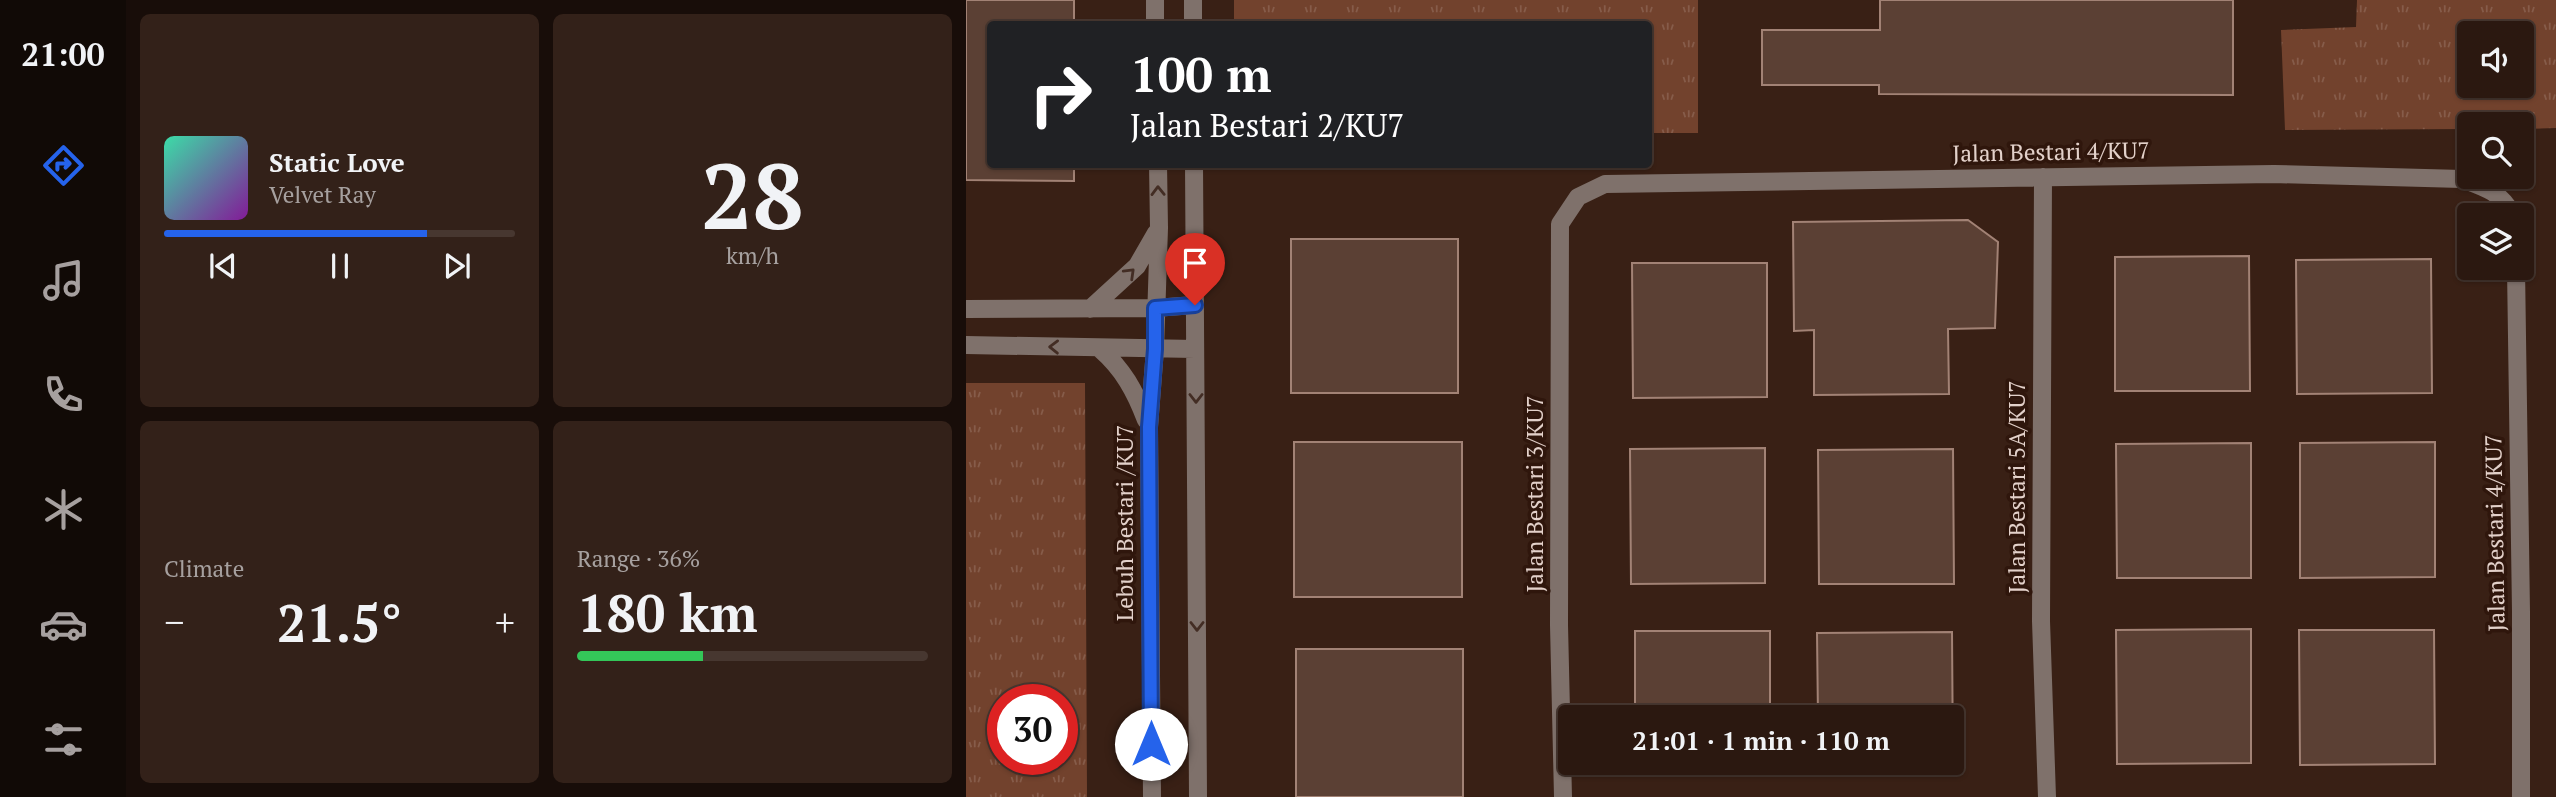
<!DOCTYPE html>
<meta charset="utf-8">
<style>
:root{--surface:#2b1810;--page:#332119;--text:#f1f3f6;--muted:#a6a09f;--line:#473730;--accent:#2563eb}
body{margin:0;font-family:"PT Serif",serif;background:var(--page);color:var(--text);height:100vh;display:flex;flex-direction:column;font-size:26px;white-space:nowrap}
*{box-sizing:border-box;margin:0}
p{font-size:23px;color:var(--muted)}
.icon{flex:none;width:38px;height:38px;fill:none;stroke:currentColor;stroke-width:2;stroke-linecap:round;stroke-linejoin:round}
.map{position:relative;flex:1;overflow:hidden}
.side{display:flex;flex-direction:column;gap:14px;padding:14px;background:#180d09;width:840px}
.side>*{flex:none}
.hud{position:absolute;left:21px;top:21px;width:665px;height:147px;border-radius:7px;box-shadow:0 2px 5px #0004,0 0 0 2px var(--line);background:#202124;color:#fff;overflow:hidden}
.fabs{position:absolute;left:1491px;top:21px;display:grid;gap:14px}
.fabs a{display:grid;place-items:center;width:77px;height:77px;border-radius:7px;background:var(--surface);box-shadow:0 2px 5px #0004,0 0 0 2px var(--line);font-size:35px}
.speed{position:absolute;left:21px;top:684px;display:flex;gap:14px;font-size:35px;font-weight:700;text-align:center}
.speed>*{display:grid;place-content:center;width:91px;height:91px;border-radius:50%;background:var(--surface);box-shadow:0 2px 5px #0004,0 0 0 2px var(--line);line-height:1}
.speed .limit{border:10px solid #d22;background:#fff;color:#111}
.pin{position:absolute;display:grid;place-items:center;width:60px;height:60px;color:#fff;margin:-72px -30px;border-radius:50% 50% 50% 0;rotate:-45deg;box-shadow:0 0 7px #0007}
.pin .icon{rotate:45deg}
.me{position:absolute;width:77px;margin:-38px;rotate:0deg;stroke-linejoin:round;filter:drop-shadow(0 0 5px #0008)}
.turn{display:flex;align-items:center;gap:24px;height:147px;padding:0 28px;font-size:32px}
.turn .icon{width:91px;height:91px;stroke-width:2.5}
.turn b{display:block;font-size:49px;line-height:60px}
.big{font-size:52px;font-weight:700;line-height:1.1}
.side .widget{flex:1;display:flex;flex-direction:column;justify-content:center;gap:10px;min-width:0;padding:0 24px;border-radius:10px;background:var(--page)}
.side .dial{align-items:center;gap:0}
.dial b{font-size:91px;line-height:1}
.song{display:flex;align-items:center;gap:21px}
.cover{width:84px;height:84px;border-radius:10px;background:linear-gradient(135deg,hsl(160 70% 55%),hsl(290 70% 35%))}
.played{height:7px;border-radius:4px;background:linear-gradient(90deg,var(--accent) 75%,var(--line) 75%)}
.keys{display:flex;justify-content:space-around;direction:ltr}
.heat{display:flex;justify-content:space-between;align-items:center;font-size:38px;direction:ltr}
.charge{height:10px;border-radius:5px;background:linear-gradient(90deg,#34c759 36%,var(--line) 0)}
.side .tiles{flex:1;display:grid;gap:14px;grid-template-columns:repeat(2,1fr)}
.trip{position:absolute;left:592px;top:705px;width:406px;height:70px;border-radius:7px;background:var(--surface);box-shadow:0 2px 5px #0004,0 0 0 2px var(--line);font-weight:700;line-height:70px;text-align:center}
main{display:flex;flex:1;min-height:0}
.tab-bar{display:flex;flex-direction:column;width:126px;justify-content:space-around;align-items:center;background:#110a06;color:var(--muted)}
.tab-bar .icon{width:49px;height:49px}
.tab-bar .current{color:var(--accent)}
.tab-bar b{font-size:32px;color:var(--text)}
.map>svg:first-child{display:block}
.grass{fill:url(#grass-tufts);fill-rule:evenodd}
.building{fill:#5b4034;stroke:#a28275;stroke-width:2}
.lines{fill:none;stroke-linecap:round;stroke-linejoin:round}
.minor{stroke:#7f716b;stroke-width:18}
.oneway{stroke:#432d24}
.route-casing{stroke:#184099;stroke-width:18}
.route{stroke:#2563eb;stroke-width:12}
.labels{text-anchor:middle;stroke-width:7;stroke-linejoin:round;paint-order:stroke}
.street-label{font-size:23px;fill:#e3d1ca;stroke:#2f160c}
</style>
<main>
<nav class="tab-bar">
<b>21:00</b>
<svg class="icon current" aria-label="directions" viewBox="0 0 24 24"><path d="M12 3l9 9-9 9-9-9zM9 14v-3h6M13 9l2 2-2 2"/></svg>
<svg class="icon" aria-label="music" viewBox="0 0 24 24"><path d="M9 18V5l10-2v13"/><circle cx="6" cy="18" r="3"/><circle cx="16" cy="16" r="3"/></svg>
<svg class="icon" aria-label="phone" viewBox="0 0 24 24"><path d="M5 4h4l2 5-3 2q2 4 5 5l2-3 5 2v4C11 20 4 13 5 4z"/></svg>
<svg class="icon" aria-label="climate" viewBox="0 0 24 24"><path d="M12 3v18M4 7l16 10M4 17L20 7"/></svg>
<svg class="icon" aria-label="car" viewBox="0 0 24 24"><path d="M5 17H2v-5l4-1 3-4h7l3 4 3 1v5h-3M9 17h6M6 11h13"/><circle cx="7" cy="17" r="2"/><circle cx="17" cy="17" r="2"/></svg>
<svg class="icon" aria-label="filters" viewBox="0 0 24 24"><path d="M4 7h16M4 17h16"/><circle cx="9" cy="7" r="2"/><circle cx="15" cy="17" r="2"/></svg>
</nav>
<section class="side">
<div class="tiles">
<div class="widget">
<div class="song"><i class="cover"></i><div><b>Static Love</b><p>Velvet Ray</p></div></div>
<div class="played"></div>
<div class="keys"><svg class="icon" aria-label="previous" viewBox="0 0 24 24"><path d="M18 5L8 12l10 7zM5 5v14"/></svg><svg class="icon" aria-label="pause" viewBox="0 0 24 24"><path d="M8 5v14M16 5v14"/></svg><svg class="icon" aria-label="next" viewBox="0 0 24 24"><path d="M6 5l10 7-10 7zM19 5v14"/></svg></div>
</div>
<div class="widget dial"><b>28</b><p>km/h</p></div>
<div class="widget"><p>Climate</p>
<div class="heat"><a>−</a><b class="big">21.5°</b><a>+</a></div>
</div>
<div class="widget"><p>Range · 36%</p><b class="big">180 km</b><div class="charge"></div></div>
</div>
</section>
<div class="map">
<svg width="1590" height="797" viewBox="0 0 1590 797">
<defs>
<pattern id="grass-tufts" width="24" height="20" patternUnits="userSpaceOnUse" patternTransform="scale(1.75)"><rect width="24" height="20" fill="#72422d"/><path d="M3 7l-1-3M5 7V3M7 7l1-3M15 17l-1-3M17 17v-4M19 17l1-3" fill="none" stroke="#865c4a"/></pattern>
</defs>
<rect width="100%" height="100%" fill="#392015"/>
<!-- grass -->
<path class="grass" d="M 268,0 L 732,0 L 732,133 L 683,133 L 682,24 L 268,24 Z
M 1391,0 L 1590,0 L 1590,128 L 1556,129 L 1556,124 L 1503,124 L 1503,129 L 1319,130 L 1315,30 L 1390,27 ZM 1503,33 L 1556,33 L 1556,86 L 1503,86 Z
M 0,383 L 119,383 L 121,797 L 0,797 ZM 37,700 L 96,700 L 96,760 L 37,760 Z"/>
<!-- building -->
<path class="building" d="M 0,0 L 108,0 L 108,24 L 24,24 L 24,164 L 108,164 L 108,181 L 0,180 Z
M 914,0 L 1267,0 L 1267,95 L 913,94 L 913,85 L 796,85 L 796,30 L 914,30 Z
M 1002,220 L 1032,242 L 1029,328 L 982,329 L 983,394 L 848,395 L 848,330 L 828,331 L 827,222 Z
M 325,239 L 492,239 L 492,393 L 325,393 Z
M 1283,256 L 1284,391 L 1149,391 L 1149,257 Z
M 1465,259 L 1466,393 L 1331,394 L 1330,260 Z
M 666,263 L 801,263 L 801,397 L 667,398 Z
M 328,442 L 496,442 L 496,597 L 328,597 Z
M 1469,442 L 1469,577 L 1334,578 L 1334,443 Z
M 1285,443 L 1285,578 L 1151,578 L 1150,444 Z
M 799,448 L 799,583 L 665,584 L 664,449 Z
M 987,449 L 988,584 L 853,584 L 852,450 Z
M 1285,629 L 1285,763 L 1151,764 L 1150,630 Z
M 1333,630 L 1468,630 L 1469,764 L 1334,765 Z
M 669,631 L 804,631 L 804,718 L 669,718 Z
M 986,632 L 987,767 L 852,767 L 852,763 L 985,763 L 985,718 L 852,718 L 851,633 Z
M 330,649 L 497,649 L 497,797 L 330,797 Z
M 669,763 L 804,763 L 804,765 L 669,766 Z"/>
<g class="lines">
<!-- minor -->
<path class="minor" d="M 189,0 L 189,24
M 227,0 L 227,24
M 228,164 L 232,797
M 1077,177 L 1075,621 L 1081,797
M 1550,268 L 1555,612 L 1555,797
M 0,309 L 189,308 L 228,305
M 124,309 L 171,266 L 190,233
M 0,345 L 229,349
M 134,349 C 157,369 169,391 180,420
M 186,797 L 183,427 L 189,349 L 193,228 L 192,164
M 597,797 L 593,625 L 594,224 L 612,197 L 639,184 L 1308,174 L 1496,179 C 1521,188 1534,192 1547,215"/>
</g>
<!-- one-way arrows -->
<defs><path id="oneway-chevron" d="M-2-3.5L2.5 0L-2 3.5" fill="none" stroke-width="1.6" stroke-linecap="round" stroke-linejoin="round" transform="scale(1.75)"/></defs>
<g class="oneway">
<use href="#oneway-chevron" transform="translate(192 191) rotate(-91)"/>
<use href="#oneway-chevron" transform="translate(164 273) rotate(-44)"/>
<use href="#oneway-chevron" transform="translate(88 347) rotate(-179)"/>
<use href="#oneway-chevron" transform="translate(230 398) rotate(90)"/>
<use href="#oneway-chevron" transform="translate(231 626) rotate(90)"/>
</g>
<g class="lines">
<defs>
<path id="route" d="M 185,744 L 183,427 L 189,349 L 189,308 L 229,305"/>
</defs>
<!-- route casing -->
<use href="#route" class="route-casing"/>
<!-- route -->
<use href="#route" class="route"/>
</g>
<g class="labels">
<!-- street labels -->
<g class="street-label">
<text transform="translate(1085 152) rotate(-1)" y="8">Jalan Bestari 4/KU7</text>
<text transform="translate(1051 487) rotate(-90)" y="8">Jalan Bestari 5A/KU7</text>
<text transform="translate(569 494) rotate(-90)" y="8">Jalan Bestari 3/KU7</text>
<text transform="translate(159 523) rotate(-90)" y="8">Lebuh Bestari /KU7</text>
<text transform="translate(1529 533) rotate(-91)" y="8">Jalan Bestari 4/KU7</text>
</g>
</g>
</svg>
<div class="fabs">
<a><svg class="icon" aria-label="sound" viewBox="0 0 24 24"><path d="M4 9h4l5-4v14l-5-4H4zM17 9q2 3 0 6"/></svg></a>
<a><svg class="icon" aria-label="search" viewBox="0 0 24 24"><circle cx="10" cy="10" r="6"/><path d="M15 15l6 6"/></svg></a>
<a><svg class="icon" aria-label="layers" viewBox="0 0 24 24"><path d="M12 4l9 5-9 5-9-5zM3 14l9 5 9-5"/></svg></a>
</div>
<div class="speed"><div class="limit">30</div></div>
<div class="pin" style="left:229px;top:305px;background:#d93025"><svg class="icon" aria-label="arrive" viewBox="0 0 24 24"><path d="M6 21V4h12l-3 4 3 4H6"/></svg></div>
<svg class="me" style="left:185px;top:744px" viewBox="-20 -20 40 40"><circle r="19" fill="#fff"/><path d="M0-13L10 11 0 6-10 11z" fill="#2563eb"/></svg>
<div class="trip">21:01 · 1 min · 110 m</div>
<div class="hud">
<div class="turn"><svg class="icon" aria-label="right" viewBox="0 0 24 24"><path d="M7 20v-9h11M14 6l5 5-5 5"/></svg><div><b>100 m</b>Jalan Bestari 2/KU7</div></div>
</div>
</div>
</main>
